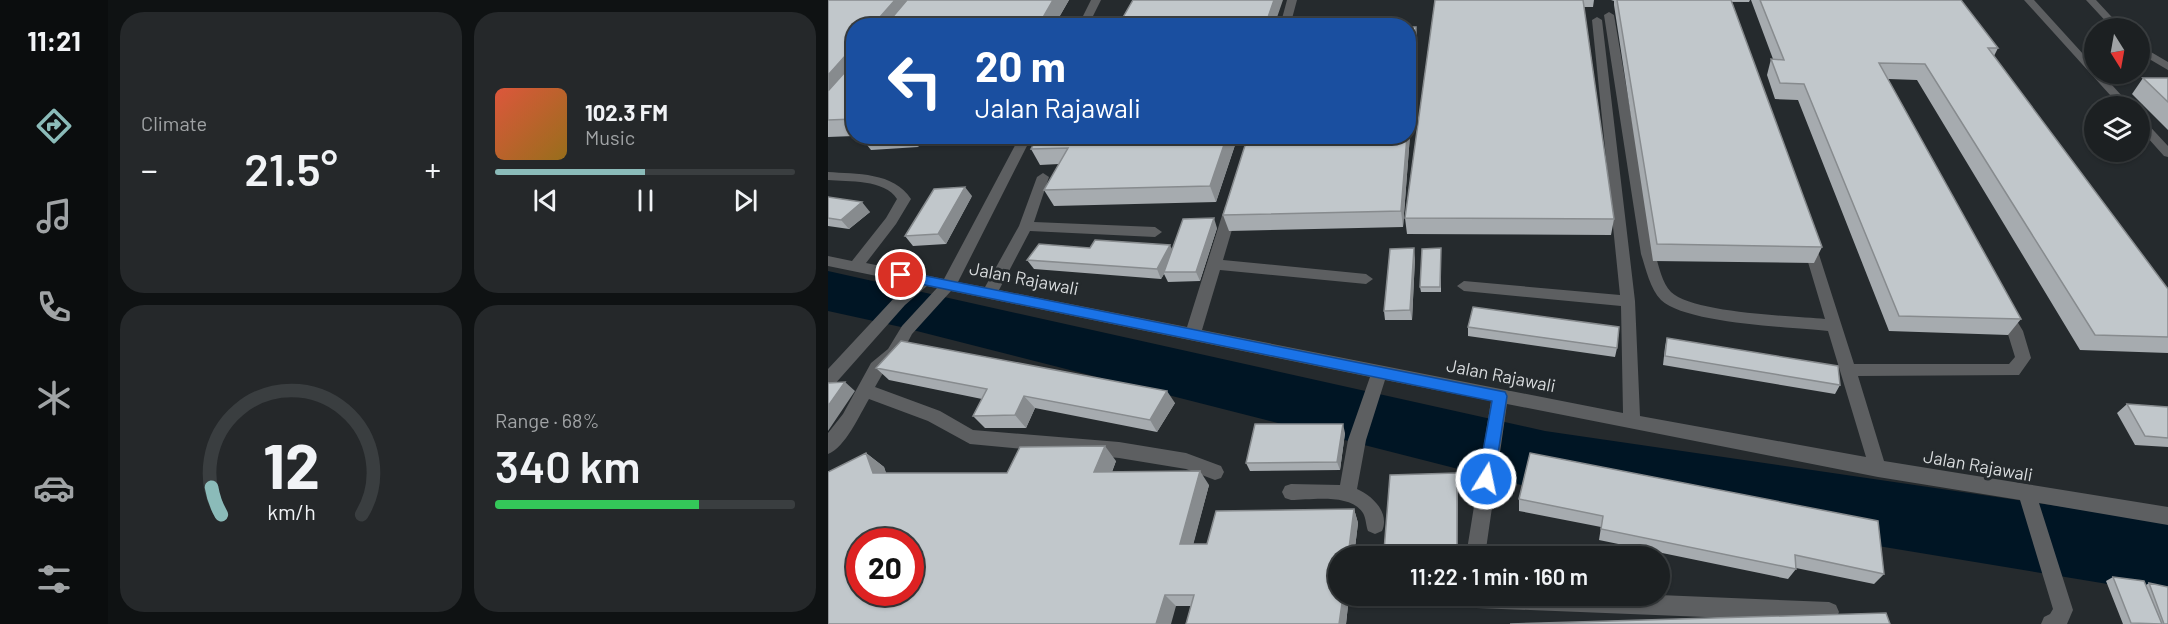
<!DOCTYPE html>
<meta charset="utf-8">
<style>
:root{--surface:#1c2022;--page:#25282a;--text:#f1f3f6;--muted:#a0a3a5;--line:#3a3e40;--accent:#8bbbb9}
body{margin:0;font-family:Barlow,sans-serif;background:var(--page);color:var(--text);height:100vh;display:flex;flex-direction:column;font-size:22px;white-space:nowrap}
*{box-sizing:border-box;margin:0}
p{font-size:20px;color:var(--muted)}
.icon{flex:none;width:33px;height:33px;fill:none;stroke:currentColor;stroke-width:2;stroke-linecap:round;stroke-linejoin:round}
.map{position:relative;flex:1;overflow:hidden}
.drawer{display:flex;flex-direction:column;gap:12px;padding:12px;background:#0f1213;width:720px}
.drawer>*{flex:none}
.banner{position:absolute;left:18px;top:18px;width:570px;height:126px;border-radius:24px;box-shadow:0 2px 4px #0004,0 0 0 2px var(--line);background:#1a4fa0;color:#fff;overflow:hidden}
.needle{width:39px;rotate:169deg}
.controls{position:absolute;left:1256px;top:18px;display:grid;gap:12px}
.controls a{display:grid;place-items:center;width:66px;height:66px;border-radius:50%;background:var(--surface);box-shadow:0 2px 4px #0004,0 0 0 2px var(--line);font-size:30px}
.speed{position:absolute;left:18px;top:528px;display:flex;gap:12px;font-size:30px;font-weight:700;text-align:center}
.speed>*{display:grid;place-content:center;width:78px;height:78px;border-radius:50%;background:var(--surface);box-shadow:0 2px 4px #0004,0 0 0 2px var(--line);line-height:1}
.speed .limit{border:9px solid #d22;background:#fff;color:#111}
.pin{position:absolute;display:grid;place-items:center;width:51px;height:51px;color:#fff;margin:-26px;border:3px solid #fff;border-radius:50%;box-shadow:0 2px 6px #0007}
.me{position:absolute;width:66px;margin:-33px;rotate:10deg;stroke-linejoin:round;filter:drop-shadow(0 0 4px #0008)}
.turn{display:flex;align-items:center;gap:21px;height:126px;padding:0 30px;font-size:27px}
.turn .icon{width:78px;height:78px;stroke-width:2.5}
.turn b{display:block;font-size:42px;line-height:51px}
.big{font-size:45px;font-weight:600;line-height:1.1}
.drawer .card{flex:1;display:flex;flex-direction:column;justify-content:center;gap:9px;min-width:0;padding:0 21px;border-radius:24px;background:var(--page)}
.drawer .dial{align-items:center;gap:0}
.dial svg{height:156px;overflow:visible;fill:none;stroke:var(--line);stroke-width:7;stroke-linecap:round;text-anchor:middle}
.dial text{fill:var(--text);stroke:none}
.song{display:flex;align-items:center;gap:18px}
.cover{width:72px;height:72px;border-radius:9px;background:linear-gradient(135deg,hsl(10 70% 55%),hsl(40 70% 35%))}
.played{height:6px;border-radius:3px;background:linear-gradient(90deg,var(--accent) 50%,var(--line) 50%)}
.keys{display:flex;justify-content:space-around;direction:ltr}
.heat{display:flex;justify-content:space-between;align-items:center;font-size:33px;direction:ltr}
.charge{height:9px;border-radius:4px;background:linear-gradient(90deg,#34c759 68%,var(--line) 0)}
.drawer .tiles{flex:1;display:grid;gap:12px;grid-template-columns:repeat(2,1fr)}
.trip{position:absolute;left:500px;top:546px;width:342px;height:60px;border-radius:30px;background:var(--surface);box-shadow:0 2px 4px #0004,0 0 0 2px var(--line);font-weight:600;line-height:60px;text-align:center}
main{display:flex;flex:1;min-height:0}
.dock{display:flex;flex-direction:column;width:108px;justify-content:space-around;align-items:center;background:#0b0d0e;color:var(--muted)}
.dock .icon{width:42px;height:42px}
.dock .current{color:var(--accent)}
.dock b{font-size:27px;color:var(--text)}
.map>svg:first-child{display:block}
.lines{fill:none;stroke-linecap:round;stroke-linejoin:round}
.river{fill:#001524;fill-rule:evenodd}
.minor{fill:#5d5f61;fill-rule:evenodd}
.wall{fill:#a6abaf}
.shaded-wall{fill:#878b8e}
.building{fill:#c1c7cb;stroke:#878b8e;stroke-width:1.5;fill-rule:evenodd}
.route{fill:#1a73e8;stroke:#114b97;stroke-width:1.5}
.labels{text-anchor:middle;stroke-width:6;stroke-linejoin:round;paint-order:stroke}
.street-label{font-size:18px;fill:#d9dcde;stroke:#252a2d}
</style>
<main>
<nav class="dock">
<b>11:21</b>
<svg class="icon current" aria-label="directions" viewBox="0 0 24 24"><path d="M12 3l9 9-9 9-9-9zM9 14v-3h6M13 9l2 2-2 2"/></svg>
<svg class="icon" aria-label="music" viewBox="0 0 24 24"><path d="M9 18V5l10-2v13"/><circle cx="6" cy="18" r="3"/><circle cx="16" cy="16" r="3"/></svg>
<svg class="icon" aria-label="phone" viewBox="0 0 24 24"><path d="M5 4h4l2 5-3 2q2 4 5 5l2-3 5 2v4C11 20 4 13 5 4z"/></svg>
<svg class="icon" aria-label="climate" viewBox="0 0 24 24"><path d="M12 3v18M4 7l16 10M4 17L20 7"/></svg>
<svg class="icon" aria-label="car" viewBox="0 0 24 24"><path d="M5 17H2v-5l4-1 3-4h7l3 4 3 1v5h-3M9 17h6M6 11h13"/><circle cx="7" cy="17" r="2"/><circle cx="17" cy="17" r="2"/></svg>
<svg class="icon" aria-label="filters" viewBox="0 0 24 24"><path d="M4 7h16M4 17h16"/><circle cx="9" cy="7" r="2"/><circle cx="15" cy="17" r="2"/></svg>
</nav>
<section class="drawer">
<div class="tiles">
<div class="card"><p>Climate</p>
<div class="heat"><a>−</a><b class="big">21.5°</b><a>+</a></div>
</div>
<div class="card">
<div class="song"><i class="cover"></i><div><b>102.3 FM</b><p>Music</p></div></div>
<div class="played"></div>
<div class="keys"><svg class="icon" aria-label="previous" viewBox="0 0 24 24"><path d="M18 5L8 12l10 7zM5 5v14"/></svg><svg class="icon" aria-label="pause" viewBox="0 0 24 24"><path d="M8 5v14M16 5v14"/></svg><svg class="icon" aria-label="next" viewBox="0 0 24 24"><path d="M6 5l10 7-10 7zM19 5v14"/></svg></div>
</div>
<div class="card dial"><svg viewBox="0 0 100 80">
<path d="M14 69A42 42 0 1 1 86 69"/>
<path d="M14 69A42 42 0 0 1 9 55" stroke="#8bbbb9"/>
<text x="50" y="56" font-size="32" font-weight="700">12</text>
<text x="50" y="72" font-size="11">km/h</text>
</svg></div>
<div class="card"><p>Range · 68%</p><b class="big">340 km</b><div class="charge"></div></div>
</div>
</section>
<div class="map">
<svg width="1340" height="624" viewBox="0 0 1340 624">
<rect width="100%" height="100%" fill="#252a2d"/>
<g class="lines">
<!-- river -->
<path class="river" d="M 0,271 L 717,431 L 1340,522 L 1340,594 L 717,491 L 73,327 L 0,311 Z"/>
<!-- minor -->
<path class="minor" d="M 263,0 L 273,0 L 260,26 L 250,26 Z
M 459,0 L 469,0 L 462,26 L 452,26 Z
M 1196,0 L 1206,0 L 1266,66 L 1266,74 L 1274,74 L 1303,106 L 1292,106 Z
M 1258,0 L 1268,0 L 1294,28 L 1284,28 Z
M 781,12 L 786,15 L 827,254 C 831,266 834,283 843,292 C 864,313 965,316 997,319 L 974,242 L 976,239 L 986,239 L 1026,364 L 1181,364 L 1187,357 L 1179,331 L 1168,310 L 1170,306 L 1180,306 L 1195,331 L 1203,358 L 1191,375 L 1030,376 L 1056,461 L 1340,507 L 1340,525 L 1211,503 L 1245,610 L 1239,624 L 1213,624 L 1216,617 L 1222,614 L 1225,609 L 1192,500 L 1050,477 L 679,404 L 657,556 L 638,556 L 663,401 L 557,380 L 538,440 L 529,489 C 545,496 562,513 554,531 L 547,534 L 540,531 C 538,526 538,518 535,513 C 522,493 483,500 463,500 L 457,498 L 454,492 L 457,486 L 463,484 L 512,485 L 520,440 L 542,377 L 123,291 L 84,334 L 72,357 L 55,373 L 47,387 L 112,411 L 145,430 L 291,442 L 358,453 L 393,466 L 396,472 L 393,478 L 387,480 L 358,469 L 291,458 L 142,444 L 100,421 L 41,399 C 32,414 17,448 0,454 L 0,433 L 15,414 L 43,363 L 60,349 L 74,326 L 109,288 L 99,286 L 77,305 L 6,385 L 0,387 L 0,369 L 67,297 L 83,283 L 0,266 L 0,256 L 24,261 L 58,218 L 69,199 C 57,179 20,182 0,180 L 0,172 C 28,174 66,172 83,199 L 68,224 L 38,263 L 116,279 L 192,136 L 204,136 L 130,282 L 157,287 L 191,226 L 209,177 L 215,173 L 221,177 L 206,222 L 327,227 L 334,232 L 327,237 L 202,231 L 171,290 L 359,327 L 397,206 L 404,202 L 411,206 L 395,260 L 538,274 L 545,279 L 538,284 L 392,270 L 374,330 L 795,413 L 793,306 L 636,291 L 629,286 L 636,281 L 792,295 L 764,20 L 769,17 L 774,20 L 807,301 L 812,416 L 1038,457 L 1000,331 C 965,327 858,324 833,300 C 822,289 818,269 813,254 L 776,15 Z
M 1311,45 L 1340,62 L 1340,70 L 1311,53 Z
M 1311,118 L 1315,119 L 1340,146 L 1340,157 L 1336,156 L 1311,128 Z
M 831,595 L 1001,602 L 1008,605 L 1011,612 L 1008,619 L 1001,622 L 599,606 L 592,603 L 589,596 Z"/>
</g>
<!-- wall -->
<path class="wall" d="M 0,0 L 241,0 L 226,26 L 26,26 L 26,136 L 0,137 Z
M 607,0 L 766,0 L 765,7 L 756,7 L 786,219 L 783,235 L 579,234 L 577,218 Z
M 783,0 L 922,0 L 921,2 L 903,2 L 994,247 L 986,263 L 825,261 L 786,5 L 786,1 Z
M 923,0 L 1133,0 L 1170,48 L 1166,56 L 1340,289 L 1340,353 L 1252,350 L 1089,80 L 1060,79 L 1193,319 L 1180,335 L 1061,331 L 970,100 L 947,99 L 939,75 L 943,59 L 945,59 Z
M 588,27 L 589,43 L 575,227 L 401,231 L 395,215 Z
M 1315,78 L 1340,78 L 1340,130 L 1304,94 Z
M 32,136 L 97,136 L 90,147 L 43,150 Z
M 410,136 L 388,202 L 226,206 L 216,190 L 231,164 L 212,165 L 203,149 Z
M 144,196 L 118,244 L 85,246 L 77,236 Z
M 0,197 L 42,212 L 21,229 L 0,226 Z
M 389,228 L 372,281 L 340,282 L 336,274 L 333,279 L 206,269 L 199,260 L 262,248 L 344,249 Z
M 613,248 L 613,292 L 593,292 L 592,287 Z
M 587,258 L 584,320 L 557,320 L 556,311 Z
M 640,327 L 789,348 L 787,357 L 640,336 Z
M 839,338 L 1012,385 L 1007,394 L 835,365 L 837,347 Z
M 48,368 L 347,403 L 329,432 L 207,408 L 198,428 L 157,428 L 145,416 L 154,399 L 61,380 Z
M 1299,404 L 1340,407 L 1340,447 L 1307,445 L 1289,413 Z
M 517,433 L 512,470 L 422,471 L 418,463 Z
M 38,453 L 56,467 L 58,473 L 179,473 L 288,461 L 284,472 L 381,485 L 365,544 L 379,544 L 526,509 L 530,523 L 526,556 L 510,556 L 521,596 L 518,624 L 358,624 L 363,606 L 348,606 L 0,624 Z
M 702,453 L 1056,574 L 1046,584 L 968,568 L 968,569 L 960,579 L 771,540 L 773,527 L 691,511 L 691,499 Z
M 630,482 L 629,556 L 557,556 L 556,551 Z
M 1285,577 L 1318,585 L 1321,583 L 1340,624 L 1295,624 L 1278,581 Z"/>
<!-- shaded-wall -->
<path class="shaded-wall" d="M 67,0 L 89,0 L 67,26 L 44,26 Z
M 225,0 L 241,0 L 226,26 L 210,26 Z
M 446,0 L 455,0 L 446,26 L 437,26 Z
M 588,27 L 589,43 L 575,227 L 573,211 L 579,136 L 580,136 L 580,118 Z
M 26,46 L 26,75 L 0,104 L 0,75 Z
M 82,136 L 97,136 L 90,147 Z
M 399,136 L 410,136 L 388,202 L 382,186 Z
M 137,187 L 144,196 L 118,244 L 110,234 Z
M 34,202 L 42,212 L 21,229 L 13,220 Z
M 386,218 L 389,228 L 372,281 L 368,272 Z
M 342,245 L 347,255 L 336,272 L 336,274 L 333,279 L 329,269 Z
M 586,248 L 587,258 L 584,320 L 582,310 Z
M 17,382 L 27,391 L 0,431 L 0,406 Z
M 339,391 L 347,403 L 329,432 L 322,420 Z
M 196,396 L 207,408 L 198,428 L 187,415 Z
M 515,424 L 517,433 L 512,470 L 509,462 Z
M 277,446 L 288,461 L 278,486 L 266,472 Z
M 38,453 L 56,467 L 63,488 L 45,473 Z
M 372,471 L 381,485 L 362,557 L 352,544 Z
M 629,473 L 630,482 L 629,556 Z
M 526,509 L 530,523 L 526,556 L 520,556 Z
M 337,595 L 348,606 L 343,624 L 328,624 Z
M 515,596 L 521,596 L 518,624 L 511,624 Z"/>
<!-- building -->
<path class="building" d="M 0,0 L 67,0 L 44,26 L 26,26 L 26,46 L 0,75 Z
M 79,0 L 225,0 L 210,26 L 57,26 Z
M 305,0 L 446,0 L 437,26 L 290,26 Z
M 607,0 L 755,0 L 786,219 L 577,218 Z
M 789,0 L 903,0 L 994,247 L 829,244 Z
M 932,0 L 1133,0 L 1170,48 L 1160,48 L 1340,289 L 1340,337 L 1267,335 L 1097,64 L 1051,63 L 1193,319 L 1071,316 L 976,84 L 952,83 L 943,59 L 956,60 Z
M 580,27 L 588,27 L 580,118 Z
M 26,62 L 26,119 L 0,120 L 0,91 Z
M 1315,78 L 1340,78 L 1340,102 Z
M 210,136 L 399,136 L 382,186 L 216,190 L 240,148 L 203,149 Z
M 420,136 L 579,136 L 573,211 L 395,215 Z
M 137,187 L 110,234 L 77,236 L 106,189 Z
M 0,197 L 34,202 L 13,220 L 0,218 Z
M 386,218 L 368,272 L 336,272 L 355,219 Z
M 267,240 L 342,245 L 329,269 L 199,260 L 211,244 L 262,248 Z
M 586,248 L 582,310 L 556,311 L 562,249 Z
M 613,248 L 612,287 L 592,287 L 594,249 Z
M 645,307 L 791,327 L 789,348 L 640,327 Z
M 839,338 L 1010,366 L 1012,385 L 837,356 Z
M 73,341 L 339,391 L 322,420 L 196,396 L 187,415 L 145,416 L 159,389 L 48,368 Z
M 17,382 L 0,406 L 0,383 Z
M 1299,404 L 1340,407 L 1340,438 L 1317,436 Z
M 427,424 L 515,424 L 509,462 L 418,463 Z
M 277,446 L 266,472 L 372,471 L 352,544 L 379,544 L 388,511 L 526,509 L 520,556 L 510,556 L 510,596 L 515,596 L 511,624 L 358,624 L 366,595 L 337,595 L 328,624 L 0,624 L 0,472 L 38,453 L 45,473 L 179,473 L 192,447 ZM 32,542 L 82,542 L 82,592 L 32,592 Z
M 702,453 L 1050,521 L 1056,574 L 967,555 L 968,569 L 773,529 L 775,516 L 691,499 Z
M 629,473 L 629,549 L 556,551 L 562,475 Z
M 1285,577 L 1316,581 L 1334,624 L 1303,623 Z
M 1321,583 L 1340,587 L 1340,624 L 1336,624 Z
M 1058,613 L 1062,624 L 682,624 Z"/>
<!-- route -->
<path class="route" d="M 73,271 L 677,392 L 679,396 L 666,479 L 664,484 L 658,486 L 652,484 L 650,479 L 664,401 L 68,279 L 67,275 Z"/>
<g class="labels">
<!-- street labels -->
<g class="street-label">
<text transform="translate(196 279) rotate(11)" y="6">Jalan Rajawali</text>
<text transform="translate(673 376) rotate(11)" y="6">Jalan Rajawali</text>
<text transform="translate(1150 466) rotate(10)" y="6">Jalan Rajawali</text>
</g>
</g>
</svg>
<div class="controls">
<a><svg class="needle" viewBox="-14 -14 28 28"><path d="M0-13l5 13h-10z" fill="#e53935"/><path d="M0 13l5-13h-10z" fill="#a0a3a5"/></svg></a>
<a><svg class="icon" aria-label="layers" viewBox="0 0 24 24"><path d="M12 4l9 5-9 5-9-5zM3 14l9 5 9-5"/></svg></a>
</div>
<div class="speed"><div class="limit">20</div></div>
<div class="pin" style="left:73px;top:275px;background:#d93025"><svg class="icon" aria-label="arrive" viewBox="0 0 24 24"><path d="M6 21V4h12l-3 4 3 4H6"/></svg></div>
<svg class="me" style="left:658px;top:479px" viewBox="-20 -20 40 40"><circle r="17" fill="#1a73e8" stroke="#fff" stroke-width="3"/><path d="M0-11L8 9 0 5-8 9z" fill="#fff"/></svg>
<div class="trip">11:22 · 1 min · 160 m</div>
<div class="banner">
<div class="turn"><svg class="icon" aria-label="left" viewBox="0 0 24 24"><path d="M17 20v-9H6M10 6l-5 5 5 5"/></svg><div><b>20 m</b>Jalan Rajawali</div></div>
</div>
</div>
</main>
